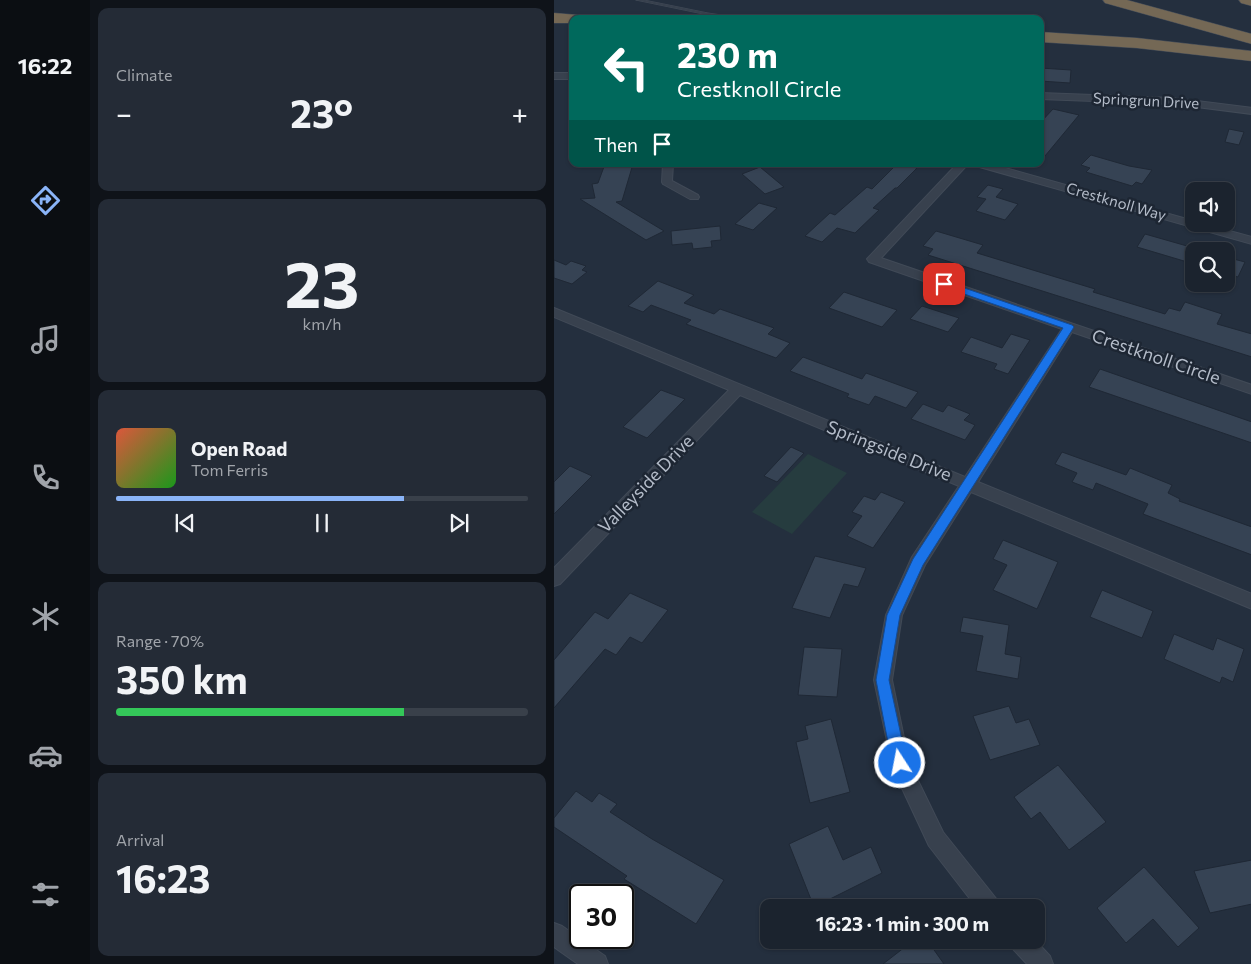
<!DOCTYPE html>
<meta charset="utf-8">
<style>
:root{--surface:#1b232e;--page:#242b36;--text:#f1f3f6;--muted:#a0a4aa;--line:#39404a;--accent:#8ab4f8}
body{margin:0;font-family:Commissioner,sans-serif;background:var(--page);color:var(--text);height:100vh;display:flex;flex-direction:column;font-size:19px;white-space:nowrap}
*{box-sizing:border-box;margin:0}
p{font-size:16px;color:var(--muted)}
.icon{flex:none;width:28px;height:28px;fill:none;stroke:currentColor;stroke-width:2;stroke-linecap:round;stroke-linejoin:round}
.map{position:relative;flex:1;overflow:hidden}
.drawer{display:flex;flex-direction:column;gap:8px;padding:8px;background:#0f1319;width:464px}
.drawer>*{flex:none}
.banner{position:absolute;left:15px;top:15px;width:475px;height:152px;border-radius:10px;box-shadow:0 1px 4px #0004,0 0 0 1px var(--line);background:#00695c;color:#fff;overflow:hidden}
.controls{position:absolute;left:631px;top:182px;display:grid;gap:10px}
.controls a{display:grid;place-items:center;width:50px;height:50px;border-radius:10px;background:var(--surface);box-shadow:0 1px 4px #0004,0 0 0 1px var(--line);font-size:25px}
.speed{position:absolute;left:15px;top:884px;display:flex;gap:10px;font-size:25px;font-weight:700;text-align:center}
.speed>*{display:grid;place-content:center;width:65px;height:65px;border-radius:50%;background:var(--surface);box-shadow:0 1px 4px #0004,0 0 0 1px var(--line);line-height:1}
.speed .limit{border:2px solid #111;border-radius:8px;background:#fff;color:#111}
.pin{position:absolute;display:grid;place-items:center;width:42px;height:42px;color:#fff;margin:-21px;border-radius:10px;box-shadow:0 2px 8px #0006}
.me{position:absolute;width:55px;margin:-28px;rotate:349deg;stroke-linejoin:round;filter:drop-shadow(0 0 4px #0008)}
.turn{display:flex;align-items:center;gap:18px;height:105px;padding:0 25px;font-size:22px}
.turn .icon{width:65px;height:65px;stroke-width:2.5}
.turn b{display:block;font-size:35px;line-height:42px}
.then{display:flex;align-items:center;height:48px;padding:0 25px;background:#0003;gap:10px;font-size:19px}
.big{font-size:38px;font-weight:700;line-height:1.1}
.drawer .card{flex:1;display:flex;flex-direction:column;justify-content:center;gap:8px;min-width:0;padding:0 18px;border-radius:10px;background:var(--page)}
.drawer .dial{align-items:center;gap:0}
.dial b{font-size:65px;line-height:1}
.song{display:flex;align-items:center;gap:15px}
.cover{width:60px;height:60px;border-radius:8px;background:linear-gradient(135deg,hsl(10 70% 55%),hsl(120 70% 35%))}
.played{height:5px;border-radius:2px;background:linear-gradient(90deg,var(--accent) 70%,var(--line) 70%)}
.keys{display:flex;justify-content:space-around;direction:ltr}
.heat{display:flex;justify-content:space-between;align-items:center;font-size:28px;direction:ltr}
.charge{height:8px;border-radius:4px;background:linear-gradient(90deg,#34c759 70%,var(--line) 0)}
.trip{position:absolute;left:206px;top:899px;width:285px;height:50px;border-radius:10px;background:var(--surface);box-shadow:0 1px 4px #0004,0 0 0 1px var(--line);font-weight:700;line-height:50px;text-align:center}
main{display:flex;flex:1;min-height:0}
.menu{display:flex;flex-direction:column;width:90px;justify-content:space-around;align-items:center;background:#0b0e12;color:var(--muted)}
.menu .icon{width:35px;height:35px}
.menu .on{color:var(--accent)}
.menu b{font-size:22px;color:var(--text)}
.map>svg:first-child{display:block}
.green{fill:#263c3f}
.building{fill:#364354;stroke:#1f2835}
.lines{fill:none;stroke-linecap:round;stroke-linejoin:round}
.service-casing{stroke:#414a57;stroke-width:1}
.minor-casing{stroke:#414a57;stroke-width:2}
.motorway-casing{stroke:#434c59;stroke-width:1}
.service{fill:#38414e;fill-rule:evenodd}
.minor{fill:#38414e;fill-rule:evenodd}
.motorway{fill:#746855;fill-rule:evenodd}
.route{fill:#1a73e8;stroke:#114b97}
.labels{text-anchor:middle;stroke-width:5;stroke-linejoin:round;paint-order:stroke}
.far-street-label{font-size:15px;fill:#b4bcc9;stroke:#1d2633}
.street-label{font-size:18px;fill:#b4bcc9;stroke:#1d2633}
</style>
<main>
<nav class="menu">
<b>16:22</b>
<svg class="icon on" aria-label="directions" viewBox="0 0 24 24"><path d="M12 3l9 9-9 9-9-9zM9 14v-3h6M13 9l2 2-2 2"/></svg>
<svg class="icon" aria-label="music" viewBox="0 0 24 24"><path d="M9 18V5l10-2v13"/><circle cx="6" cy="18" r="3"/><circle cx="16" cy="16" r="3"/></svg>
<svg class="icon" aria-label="phone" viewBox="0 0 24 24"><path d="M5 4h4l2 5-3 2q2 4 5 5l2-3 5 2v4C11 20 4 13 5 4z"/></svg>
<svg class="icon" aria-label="climate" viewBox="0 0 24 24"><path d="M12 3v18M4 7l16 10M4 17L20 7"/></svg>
<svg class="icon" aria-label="car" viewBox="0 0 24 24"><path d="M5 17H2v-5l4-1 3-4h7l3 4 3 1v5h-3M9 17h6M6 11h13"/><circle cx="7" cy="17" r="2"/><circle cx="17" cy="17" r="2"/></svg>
<svg class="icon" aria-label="filters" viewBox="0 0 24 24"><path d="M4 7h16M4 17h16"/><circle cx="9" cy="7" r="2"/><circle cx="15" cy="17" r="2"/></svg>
</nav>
<section class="drawer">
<div class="card"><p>Climate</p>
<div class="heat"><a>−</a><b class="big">23°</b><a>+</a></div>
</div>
<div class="card dial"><b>23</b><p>km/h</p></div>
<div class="card">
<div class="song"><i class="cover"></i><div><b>Open Road</b><p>Tom Ferris</p></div></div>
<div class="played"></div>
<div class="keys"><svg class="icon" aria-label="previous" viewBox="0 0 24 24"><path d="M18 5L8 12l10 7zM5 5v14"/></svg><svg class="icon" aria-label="pause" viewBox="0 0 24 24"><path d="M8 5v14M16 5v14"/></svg><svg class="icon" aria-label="next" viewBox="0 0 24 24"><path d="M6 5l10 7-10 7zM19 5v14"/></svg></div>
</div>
<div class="card"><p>Range · 70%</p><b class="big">350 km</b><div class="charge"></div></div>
<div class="card"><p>Arrival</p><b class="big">16:23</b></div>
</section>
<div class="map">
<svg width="698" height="964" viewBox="0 0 698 964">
<rect width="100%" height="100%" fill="#242f3e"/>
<!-- green -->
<path class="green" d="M 254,454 L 293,473 L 238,534 L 198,512 Z"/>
<!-- building -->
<path class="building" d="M 486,68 L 517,70 L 516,83 L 486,81 Z
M 499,109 L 525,115 L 486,162 L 486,123 Z
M 675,129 L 690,132 L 685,145 L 671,142 Z
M 537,155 L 575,166 L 598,170 L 588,184 L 582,182 L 578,186 L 532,172 L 536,168 L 527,165 Z
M 51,164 L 79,164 L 68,201 L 62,202 L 110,231 L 92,240 L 26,199 L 41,198 L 38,184 L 44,183 Z
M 343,164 L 363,168 L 343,188 L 341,188 L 319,208 L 325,210 L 301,233 L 283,228 L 268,242 L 251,236 L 276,213 L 281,215 L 313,187 L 318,189 Z
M 206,167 L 230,187 L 211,194 L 188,174 Z
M 434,185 L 449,189 L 442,197 L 464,204 L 451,220 L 422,211 L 432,199 L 423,197 Z
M 205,203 L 223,208 L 199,230 L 181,224 Z
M 166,226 L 167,240 L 157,241 L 158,247 L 139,249 L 138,243 L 118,245 L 117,231 Z
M 382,231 L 429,245 L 423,253 L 541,289 L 539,292 L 611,314 L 615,308 L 626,311 L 631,302 L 668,314 L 663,324 L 698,334 L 698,357 L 374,255 L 379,249 L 369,246 Z
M 591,234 L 640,248 L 640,264 L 583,247 Z
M 672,257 L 691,262 L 684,277 L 672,274 Z
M 0,260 L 12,265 L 17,261 L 32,266 L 28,270 L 33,272 L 18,284 L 0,278 Z
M 104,281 L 140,295 L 130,303 L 160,314 L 166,309 L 220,328 L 214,334 L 236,343 L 222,358 L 132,324 L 137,320 L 97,305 L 89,312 L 74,306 Z
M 290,292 L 343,310 L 328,327 L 275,308 Z
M 368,306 L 405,318 L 394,332 L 356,319 Z
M 457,334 L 476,340 L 454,374 L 440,369 L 443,364 L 407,352 L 417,337 L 448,348 Z
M 249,357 L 308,379 L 312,373 L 364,392 L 352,408 L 321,396 L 315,405 L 293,397 L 295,394 L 236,371 Z
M 546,369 L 698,422 L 698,443 L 535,387 Z
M 107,390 L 131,399 L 93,438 L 69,427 Z
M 369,404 L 389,412 L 394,405 L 416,414 L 410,420 L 421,425 L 411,440 L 357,419 Z
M 237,447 L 250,453 L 223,482 L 210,476 Z
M 508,452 L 572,475 L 576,468 L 618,485 L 614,493 L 626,499 L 625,501 L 698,527 L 698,555 L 589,514 L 594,504 L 542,483 L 539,490 L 518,482 L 523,473 L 501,464 Z
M 16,466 L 38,476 L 0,514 L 0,482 Z
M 327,492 L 351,502 L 319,548 L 293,536 L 308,516 L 298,512 L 310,496 L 321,500 Z
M 449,540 L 504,562 L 483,609 L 439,590 L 453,565 L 439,559 Z
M 261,556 L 312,568 L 304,587 L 290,584 L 276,618 L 238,608 Z
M 548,590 L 599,611 L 588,638 L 536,617 Z
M 76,593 L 114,610 L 88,643 L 76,637 L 62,655 L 51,649 L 0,708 L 0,660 L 41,612 L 54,619 Z
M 409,617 L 455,625 L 451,654 L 467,657 L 464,679 L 422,671 L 429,636 L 406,632 Z
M 620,634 L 659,650 L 663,638 L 690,649 L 679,682 L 668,677 L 666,683 L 610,659 Z
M 250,647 L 288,649 L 283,697 L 244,695 Z
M 455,706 L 462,723 L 475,719 L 486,745 L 436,760 L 419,716 Z
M 277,719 L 296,792 L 256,803 L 242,742 L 254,739 L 251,726 Z
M 504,765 L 552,822 L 515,850 L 486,812 L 477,819 L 460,797 Z
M 22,791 L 38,802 L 45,793 L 63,804 L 56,812 L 98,839 L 170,880 L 142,924 L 70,879 L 73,876 L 0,827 L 0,818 Z
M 274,826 L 289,860 L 317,847 L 328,873 L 260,907 L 235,844 Z
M 698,860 L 698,904 L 656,913 L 640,871 Z
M 590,867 L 645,928 L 624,947 L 599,919 L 572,943 L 543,908 Z
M 360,940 L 373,940 L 390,964 L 329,964 Z"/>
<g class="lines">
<defs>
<path id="service" d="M 82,0 L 90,0 L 154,13 L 194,19 L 181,19 L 154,15 Z"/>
<path id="minor" d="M 0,73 L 19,73 L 19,79 L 0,79 Z
M 486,93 L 619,98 L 698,108 L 698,114 L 619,104 L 486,99 Z
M 109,164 L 119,164 L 118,181 L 144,195 L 145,197 L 144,199 L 136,199 L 109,184 L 108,182 Z
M 403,164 L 414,164 L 327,258 L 698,385 L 698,394 L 518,332 L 424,482 L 698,594 L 698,609 L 417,492 L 371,565 L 348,615 L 338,680 L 355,762 L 389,832 L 444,901 L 447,908 L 423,908 L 375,846 L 339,769 L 320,680 L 332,615 L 358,557 L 405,486 L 186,395 L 6,584 L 0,586 L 0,568 L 175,390 L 0,317 L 0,308 L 411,477 L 508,329 L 315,262 L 313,259 Z
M 421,164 L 437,164 L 640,221 L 640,224 L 650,224 L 698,237 L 698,244 L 422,166 Z
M 0,923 L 8,926 L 51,956 L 54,964 L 24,964 L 0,947 Z
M 455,940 L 481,940 L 496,956 L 499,964 L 473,964 L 458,948 Z"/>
<path id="motorway" d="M 549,0 L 573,0 L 698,34 L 698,44 L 551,3 Z
M 685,0 L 698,0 L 698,6 L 687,3 Z
M 0,13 L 36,16 L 38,19 L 19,19 L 19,23 L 0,23 Z
M 486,32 L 583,38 L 698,51 L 698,61 L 583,48 L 486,42 Z"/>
</defs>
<!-- service casing -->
<use href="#service" class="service-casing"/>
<!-- minor casing -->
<use href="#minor" class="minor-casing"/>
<!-- motorway casing -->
<use href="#motorway" class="motorway-casing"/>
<!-- service -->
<use href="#service" class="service"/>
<!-- minor -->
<use href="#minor" class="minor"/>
<!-- motorway -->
<use href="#motorway" class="motorway"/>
</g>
<!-- route -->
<path class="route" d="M 390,281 L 518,325 L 520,327 L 369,565 L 346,615 L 335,680 L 353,763 L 351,768 L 346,770 L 340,768 L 338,763 L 322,680 L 333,615 L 359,559 L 509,328 L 387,286 L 387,282 Z"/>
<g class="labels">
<!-- far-street labels -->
<g class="far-street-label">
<text transform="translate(592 101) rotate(3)" y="5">Springrun Drive</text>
<text transform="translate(562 202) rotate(16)" y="5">Crestknoll Way</text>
</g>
<!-- street labels -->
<g class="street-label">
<text transform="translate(602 357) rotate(19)" y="6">Crestknoll Circle</text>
<text transform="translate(335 451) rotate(22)" y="6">Springside Drive</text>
<text transform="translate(92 484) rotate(-46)" y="6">Valleyside Drive</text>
</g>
</g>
</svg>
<div class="controls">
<a><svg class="icon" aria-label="sound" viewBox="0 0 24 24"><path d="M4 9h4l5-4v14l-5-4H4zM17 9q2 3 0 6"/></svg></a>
<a><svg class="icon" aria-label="search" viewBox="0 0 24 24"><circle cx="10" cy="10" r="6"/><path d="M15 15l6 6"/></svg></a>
</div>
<div class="speed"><div class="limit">30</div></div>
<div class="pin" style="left:390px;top:284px;background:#d93025"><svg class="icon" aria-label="arrive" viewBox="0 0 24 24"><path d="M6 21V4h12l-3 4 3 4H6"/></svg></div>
<svg class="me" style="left:346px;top:763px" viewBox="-20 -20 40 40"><circle r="17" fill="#1a73e8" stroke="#fff" stroke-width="3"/><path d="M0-11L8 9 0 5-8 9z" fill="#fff"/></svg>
<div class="trip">16:23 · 1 min · 300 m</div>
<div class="banner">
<div class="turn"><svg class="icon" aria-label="left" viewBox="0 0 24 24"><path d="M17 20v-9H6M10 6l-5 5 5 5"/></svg><div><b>230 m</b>Crestknoll Circle</div></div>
<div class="then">Then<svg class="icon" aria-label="arrive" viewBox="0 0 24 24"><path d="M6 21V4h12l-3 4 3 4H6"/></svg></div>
</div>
</div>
</main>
